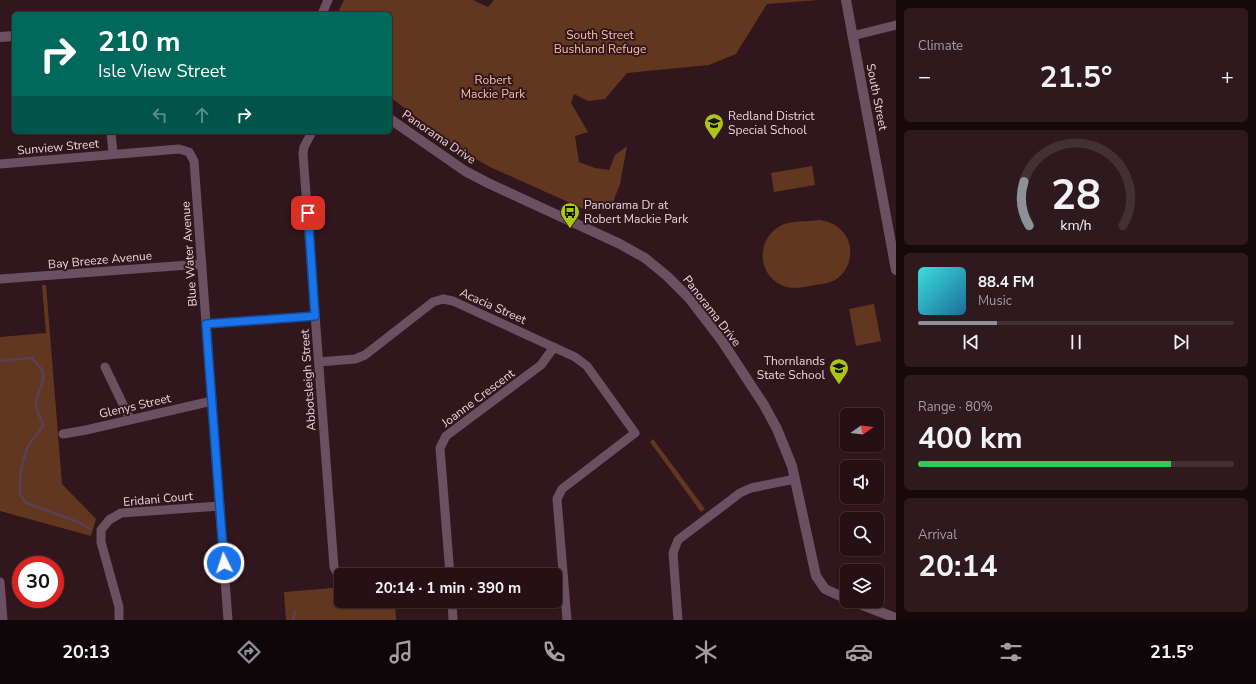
<!DOCTYPE html>
<meta charset="utf-8">
<style>
:root{--surface:#261016;--page:#2e191f;--text:#f1f3f6;--muted:#a49da1;--line:#423035;--accent:#8c9099}
body{margin:0;font-family:"Nunito Sans",sans-serif;background:var(--page);color:var(--text);height:100vh;display:flex;flex-direction:column;font-size:15px;white-space:nowrap}
*{box-sizing:border-box;margin:0}
p{font-size:13px;color:var(--muted)}
.icon{flex:none;width:22px;height:22px;fill:none;stroke:currentColor;stroke-width:2;stroke-linecap:round;stroke-linejoin:round}
.map{position:relative;flex:1;overflow:hidden}
.side{display:flex;flex-direction:column;gap:8px;padding:8px;background:#15090c;width:360px}
.side>*{flex:none}
.banner{position:absolute;left:12px;top:12px;width:380px;height:122px;border-radius:6px;box-shadow:0 1px 3px #0004,0 0 0 1px var(--line);background:#00695c;color:#fff;overflow:hidden}
.needle{width:26px;rotate:76deg}
.fabs{position:absolute;left:840px;top:408px;display:grid;gap:8px}
.fabs a{display:grid;place-items:center;width:44px;height:44px;border-radius:6px;background:var(--surface);box-shadow:0 1px 3px #0004,0 0 0 1px var(--line);font-size:20px}
.speed{position:absolute;left:12px;top:556px;display:flex;gap:8px;font-size:20px;font-weight:700;text-align:center}
.speed>*{display:grid;place-content:center;width:52px;height:52px;border-radius:50%;background:var(--surface);box-shadow:0 1px 3px #0004,0 0 0 1px var(--line);line-height:1}
.speed .limit{border:6px solid #d22;background:#fff;color:#111}
.pin{position:absolute;display:grid;place-items:center;width:34px;height:34px;color:#fff;margin:-17px;border-radius:8px;box-shadow:0 2px 6px #0006}
.me{position:absolute;width:44px;margin:-22px;rotate:356deg;stroke-linejoin:round;filter:drop-shadow(0 0 3px #0008)}
.turn{display:flex;align-items:center;gap:14px;height:84px;padding:0 20px;font-size:18px}
.turn .icon{width:52px;height:52px;stroke-width:2.5}
.turn b{display:block;font-size:28px;line-height:34px}
.lanes{display:flex;align-items:center;height:38px;padding:0 20px;background:#0003;justify-content:center;gap:20px;direction:ltr}
.lanes .off{opacity:.35}
.big{font-size:30px;font-weight:700;line-height:1.1}
.side .widget{flex:1;display:flex;flex-direction:column;justify-content:center;gap:6px;min-width:0;padding:0 14px;border-radius:6px;background:var(--page)}
.side .dial{align-items:center;gap:0}
.dial svg{height:104px;overflow:visible;fill:none;stroke:var(--line);stroke-width:7;stroke-linecap:round;text-anchor:middle}
.dial text{fill:var(--text);stroke:none}
.song{display:flex;align-items:center;gap:12px}
.cover{width:48px;height:48px;border-radius:6px;background:linear-gradient(135deg,hsl(180 70% 55%),hsl(200 70% 35%))}
.played{height:4px;border-radius:2px;background:linear-gradient(90deg,var(--accent) 25%,var(--line) 25%)}
.keys{display:flex;justify-content:space-around;direction:ltr}
.heat{display:flex;justify-content:space-between;align-items:center;font-size:22px;direction:ltr}
.charge{height:6px;border-radius:3px;background:linear-gradient(90deg,#34c759 80%,var(--line) 0)}
.trip{position:absolute;left:334px;top:568px;width:228px;height:40px;border-radius:6px;background:var(--surface);box-shadow:0 1px 3px #0004,0 0 0 1px var(--line);font-weight:700;line-height:40px;text-align:center}
.tabs{display:flex;height:64px;justify-content:space-around;align-items:center;background:#0f0609;color:var(--muted)}
.tabs .icon{width:28px;height:28px}
.tabs .active{color:var(--accent)}
.tabs b{font-size:18px;color:var(--text)}
main{display:flex;flex:1;min-height:0}
.map>svg:first-child{display:block}
.green{fill:#61381f}
.lines{fill:none;stroke-linecap:round;stroke-linejoin:round}
.stream{stroke:#584058;stroke-width:2.5}
.minor{stroke:#6a5060;stroke-width:9}
.tertiary{stroke:#6a5060;stroke-width:10}
.route-casing{stroke:#114b97;stroke-width:10}
.route{stroke:#1a73e8;stroke-width:7}
.labels{text-anchor:middle;stroke-width:4;stroke-linejoin:round;paint-order:stroke}
.park-label{font-size:12px;fill:#f5c0a2;stroke:#32161d}
.street-label{font-size:12px;fill:#e8d4d7;stroke:#32161d}
.poi-label{font-size:12px;fill:#e8d4d7;stroke:#32161d;text-anchor:start}
</style>
<main>
<div class="map">
<svg width="896" height="620" viewBox="0 0 896 620">
<rect width="100%" height="100%" fill="#32161d"/>
<!-- green -->
<path class="green" d="M 344,0 L 473,0 L 488,7 L 494,0 L 819,0 L 767,4 L 736,54 L 709,65 L 627,73 L 605,99 L 588,101 L 574,94 L 571,103 L 588,132 L 575,136 L 579,162 L 595,168 L 609,170 L 615,155 L 627,146 L 620,184 L 610,210 L 590,209 L 588,208 L 588,211 L 490,167 L 460,150 L 390,97 L 390,14 L 337,14 Z
M 812,166 L 815,185 L 774,192 L 771,173 Z
M 819,220 C 827,221 836,224 841,230 C 856,244 852,270 835,280 C 828,284 819,284 811,286 C 803,287 795,289 787,287 C 758,279 754,241 780,226 C 791,220 807,222 819,220 Z
M 42,285 L 46,285 L 62,484 L 96,519 L 91,536 L 0,511 L 0,337 L 46,333 Z
M 874,304 L 881,341 L 856,346 L 849,309 Z
M 653,439 L 705,509 L 701,512 L 650,442 Z
M 332,588 L 337,590 L 341,590 L 341,601 L 395,601 L 396,620 L 286,620 L 284,592 Z"/>
<g class="lines">
<!-- stream -->
<path class="stream" d="M 0,361 L 32,358 C 35,362 40,366 42,370 C 47,381 36,392 36,404 C 36,412 41,417 43,425 C 40,432 34,437 30,443 C 23,455 17,482 21,496 C 22,498 25,501 26,503 L 78,522 L 90,529
M 293,620 L 295,611"/>
<!-- minor -->
<path class="minor" d="M 322,14 L 328,0
M 852,36 L 896,25
M 111,132 L 113,154
M 312,132 L 304,147 L 303,154 L 334,567 L 339,577 L 341,577
M 0,164 L 179,149 L 189,152 L 194,161 L 228,620
M 0,279 L 202,264
M 206,324 L 315,316
M 319,362 L 355,359 L 365,355 L 433,302 L 443,299 L 453,301 L 575,357 L 587,366 L 635,433 L 562,489 L 557,499 L 567,620
M 105,367 L 130,419
M 63,434 L 86,430 L 212,401
M 416,575 L 450,572
M 450,575 L 440,448 L 446,436 L 541,365 L 554,347
M 0,582 L 3,620
M 452,601 L 453,620
M 119,620 L 119,607 L 101,542 L 101,530 L 109,520 L 121,513 L 220,506
M 678,620 L 673,553 L 678,540 L 740,493 L 751,488 L 795,479"/>
<!-- tertiary -->
<path class="tertiary" d="M 846,0 L 896,270
M 0,37 L 14,36
M 390,119 L 465,171 L 488,183 L 620,244 L 645,258 L 667,276 L 689,298 L 722,341 L 764,405 L 777,429 L 792,466 L 816,576 L 825,589 L 847,599
M 852,601 L 896,618"/>
</g>
<g class="lines">
<defs>
<path id="route" d="M 224,563 L 206,324 L 315,316 L 308,213"/>
</defs>
<!-- route casing -->
<use href="#route" class="route-casing"/>
<!-- route -->
<use href="#route" class="route"/>
</g>
<!-- icons -->
<defs>
<symbol id="school-pin" viewBox="-11 -11 22 30"><path d="M0 17L-7.5 6A9.5 9.5 0 1 1 7.5 6Z" fill="#aac718" stroke="#32161d"/><path d="M0-5L7-2L0 1L-7-2ZM-4 1L0 2.5L4 1V4Q0 6-4 4Z" fill="#111"/></symbol>
<symbol id="bus-pin" viewBox="-11 -11 22 30"><path d="M0 17L-7.5 6A9.5 9.5 0 1 1 7.5 6Z" fill="#aac718" stroke="#32161d"/><path d="M-5-6H5V4H4V6H2V4H-2V6H-4V4H-5ZM-3.5-4V0h7V-4ZM-3.5 1.2v1.5H-2V1.2ZM2 1.2v1.5H3.5V1.2Z" fill="#111"/></symbol>
</defs>
<g fill-rule="evenodd">
<use href="#school-pin" x="703" y="112" width="22" height="30"/>
<use href="#bus-pin" x="559" y="201" width="22" height="30"/>
<use href="#school-pin" x="828" y="357" width="22" height="30"/>
</g>
<g class="labels">
<!-- park labels -->
<g class="park-label">
<text x="600" y="39">South Street<tspan x="600" dy="14">Bushland Refuge</tspan></text>
<text x="493" y="84">Robert<tspan x="493" dy="14">Mackie Park</tspan></text>
</g>
<!-- street labels -->
<g class="street-label">
<text transform="translate(877 97) rotate(79)" y="4">South Street</text>
<text transform="translate(439 137) rotate(34)" y="4">Panorama Drive</text>
<text transform="translate(58 147) rotate(-5)" y="4">Sunview Street</text>
<text transform="translate(189 254) rotate(-94)" y="4">Blue Water Avenue</text>
<text transform="translate(100 260) rotate(-5)" y="4">Bay Breeze Avenue</text>
<text transform="translate(493 306) rotate(24)" y="4">Acacia Street</text>
<text transform="translate(712 311) rotate(52)" y="4">Panorama Drive</text>
<text transform="translate(308 380) rotate(-94)" y="4">Abbotsleigh Street</text>
<text transform="translate(478 398) rotate(-37)" y="4">Joanne Crescent</text>
<text transform="translate(135 406) rotate(-13)" y="4">Glenys Street</text>
<text transform="translate(158 499) rotate(-5)" y="4">Eridani Court</text>
</g>
<!-- poi labels -->
<g class="poi-label">
<text x="728" y="120">Redland District<tspan x="728" dy="14">Special School</tspan></text>
<text x="584" y="209">Panorama Dr at<tspan x="584" dy="14">Robert Mackie Park</tspan></text>
<text x="825" y="365" text-anchor="end">Thornlands<tspan x="825" dy="14">State School</tspan></text>
</g>
</g>
</svg>
<div class="fabs">
<a><svg class="needle" viewBox="-14 -14 28 28"><path d="M0-13l5 13h-10z" fill="#e53935"/><path d="M0 13l5-13h-10z" fill="#a49da1"/></svg></a>
<a><svg class="icon" aria-label="sound" viewBox="0 0 24 24"><path d="M4 9h4l5-4v14l-5-4H4zM17 9q2 3 0 6"/></svg></a>
<a><svg class="icon" aria-label="search" viewBox="0 0 24 24"><circle cx="10" cy="10" r="6"/><path d="M15 15l6 6"/></svg></a>
<a><svg class="icon" aria-label="layers" viewBox="0 0 24 24"><path d="M12 4l9 5-9 5-9-5zM3 14l9 5 9-5"/></svg></a>
</div>
<div class="speed"><div class="limit">30</div></div>
<div class="pin" style="left:308px;top:213px;background:#d93025"><svg class="icon" aria-label="arrive" viewBox="0 0 24 24"><path d="M6 21V4h12l-3 4 3 4H6"/></svg></div>
<svg class="me" style="left:224px;top:563px" viewBox="-20 -20 40 40"><circle r="17" fill="#1a73e8" stroke="#fff" stroke-width="3"/><path d="M0-11L8 9 0 5-8 9z" fill="#fff"/></svg>
<div class="trip">20:14 · 1 min · 390 m</div>
<div class="banner">
<div class="turn"><svg class="icon" aria-label="right" viewBox="0 0 24 24"><path d="M7 20v-9h11M14 6l5 5-5 5"/></svg><div><b>210 m</b>Isle View Street</div></div>
<div class="lanes"><svg class="icon off" aria-label="left" viewBox="0 0 24 24"><path d="M17 20v-9H6M10 6l-5 5 5 5"/></svg><svg class="icon off" aria-label="ahead" viewBox="0 0 24 24"><path d="M12 20V5M6 11l6-6 6 6"/></svg><svg class="icon" aria-label="right" viewBox="0 0 24 24"><path d="M7 20v-9h11M14 6l5 5-5 5"/></svg></div>
</div>
</div>
<section class="side">
<div class="widget"><p>Climate</p>
<div class="heat"><a>−</a><b class="big">21.5°</b><a>+</a></div>
</div>
<div class="widget dial"><svg viewBox="0 0 100 80">
<path d="M14 69A42 42 0 1 1 86 69"/>
<path d="M14 69A42 42 0 0 1 10 35" stroke="#8c9099"/>
<text x="50" y="56" font-size="32" font-weight="700">28</text>
<text x="50" y="72" font-size="11">km/h</text>
</svg></div>
<div class="widget">
<div class="song"><i class="cover"></i><div><b>88.4 FM</b><p>Music</p></div></div>
<div class="played"></div>
<div class="keys"><svg class="icon" aria-label="previous" viewBox="0 0 24 24"><path d="M18 5L8 12l10 7zM5 5v14"/></svg><svg class="icon" aria-label="pause" viewBox="0 0 24 24"><path d="M8 5v14M16 5v14"/></svg><svg class="icon" aria-label="next" viewBox="0 0 24 24"><path d="M6 5l10 7-10 7zM19 5v14"/></svg></div>
</div>
<div class="widget"><p>Range · 80%</p><b class="big">400 km</b><div class="charge"></div></div>
<div class="widget"><p>Arrival</p><b class="big">20:14</b></div>
</section>
</main>
<nav class="tabs">
<b>20:13</b>
<svg class="icon active" aria-label="directions" viewBox="0 0 24 24"><path d="M12 3l9 9-9 9-9-9zM9 14v-3h6M13 9l2 2-2 2"/></svg>
<svg class="icon" aria-label="music" viewBox="0 0 24 24"><path d="M9 18V5l10-2v13"/><circle cx="6" cy="18" r="3"/><circle cx="16" cy="16" r="3"/></svg>
<svg class="icon" aria-label="phone" viewBox="0 0 24 24"><path d="M5 4h4l2 5-3 2q2 4 5 5l2-3 5 2v4C11 20 4 13 5 4z"/></svg>
<svg class="icon" aria-label="climate" viewBox="0 0 24 24"><path d="M12 3v18M4 7l16 10M4 17L20 7"/></svg>
<svg class="icon" aria-label="car" viewBox="0 0 24 24"><path d="M5 17H2v-5l4-1 3-4h7l3 4 3 1v5h-3M9 17h6M6 11h13"/><circle cx="7" cy="17" r="2"/><circle cx="17" cy="17" r="2"/></svg>
<svg class="icon" aria-label="filters" viewBox="0 0 24 24"><path d="M4 7h16M4 17h16"/><circle cx="9" cy="7" r="2"/><circle cx="15" cy="17" r="2"/></svg>
<b>21.5°</b>
</nav>
